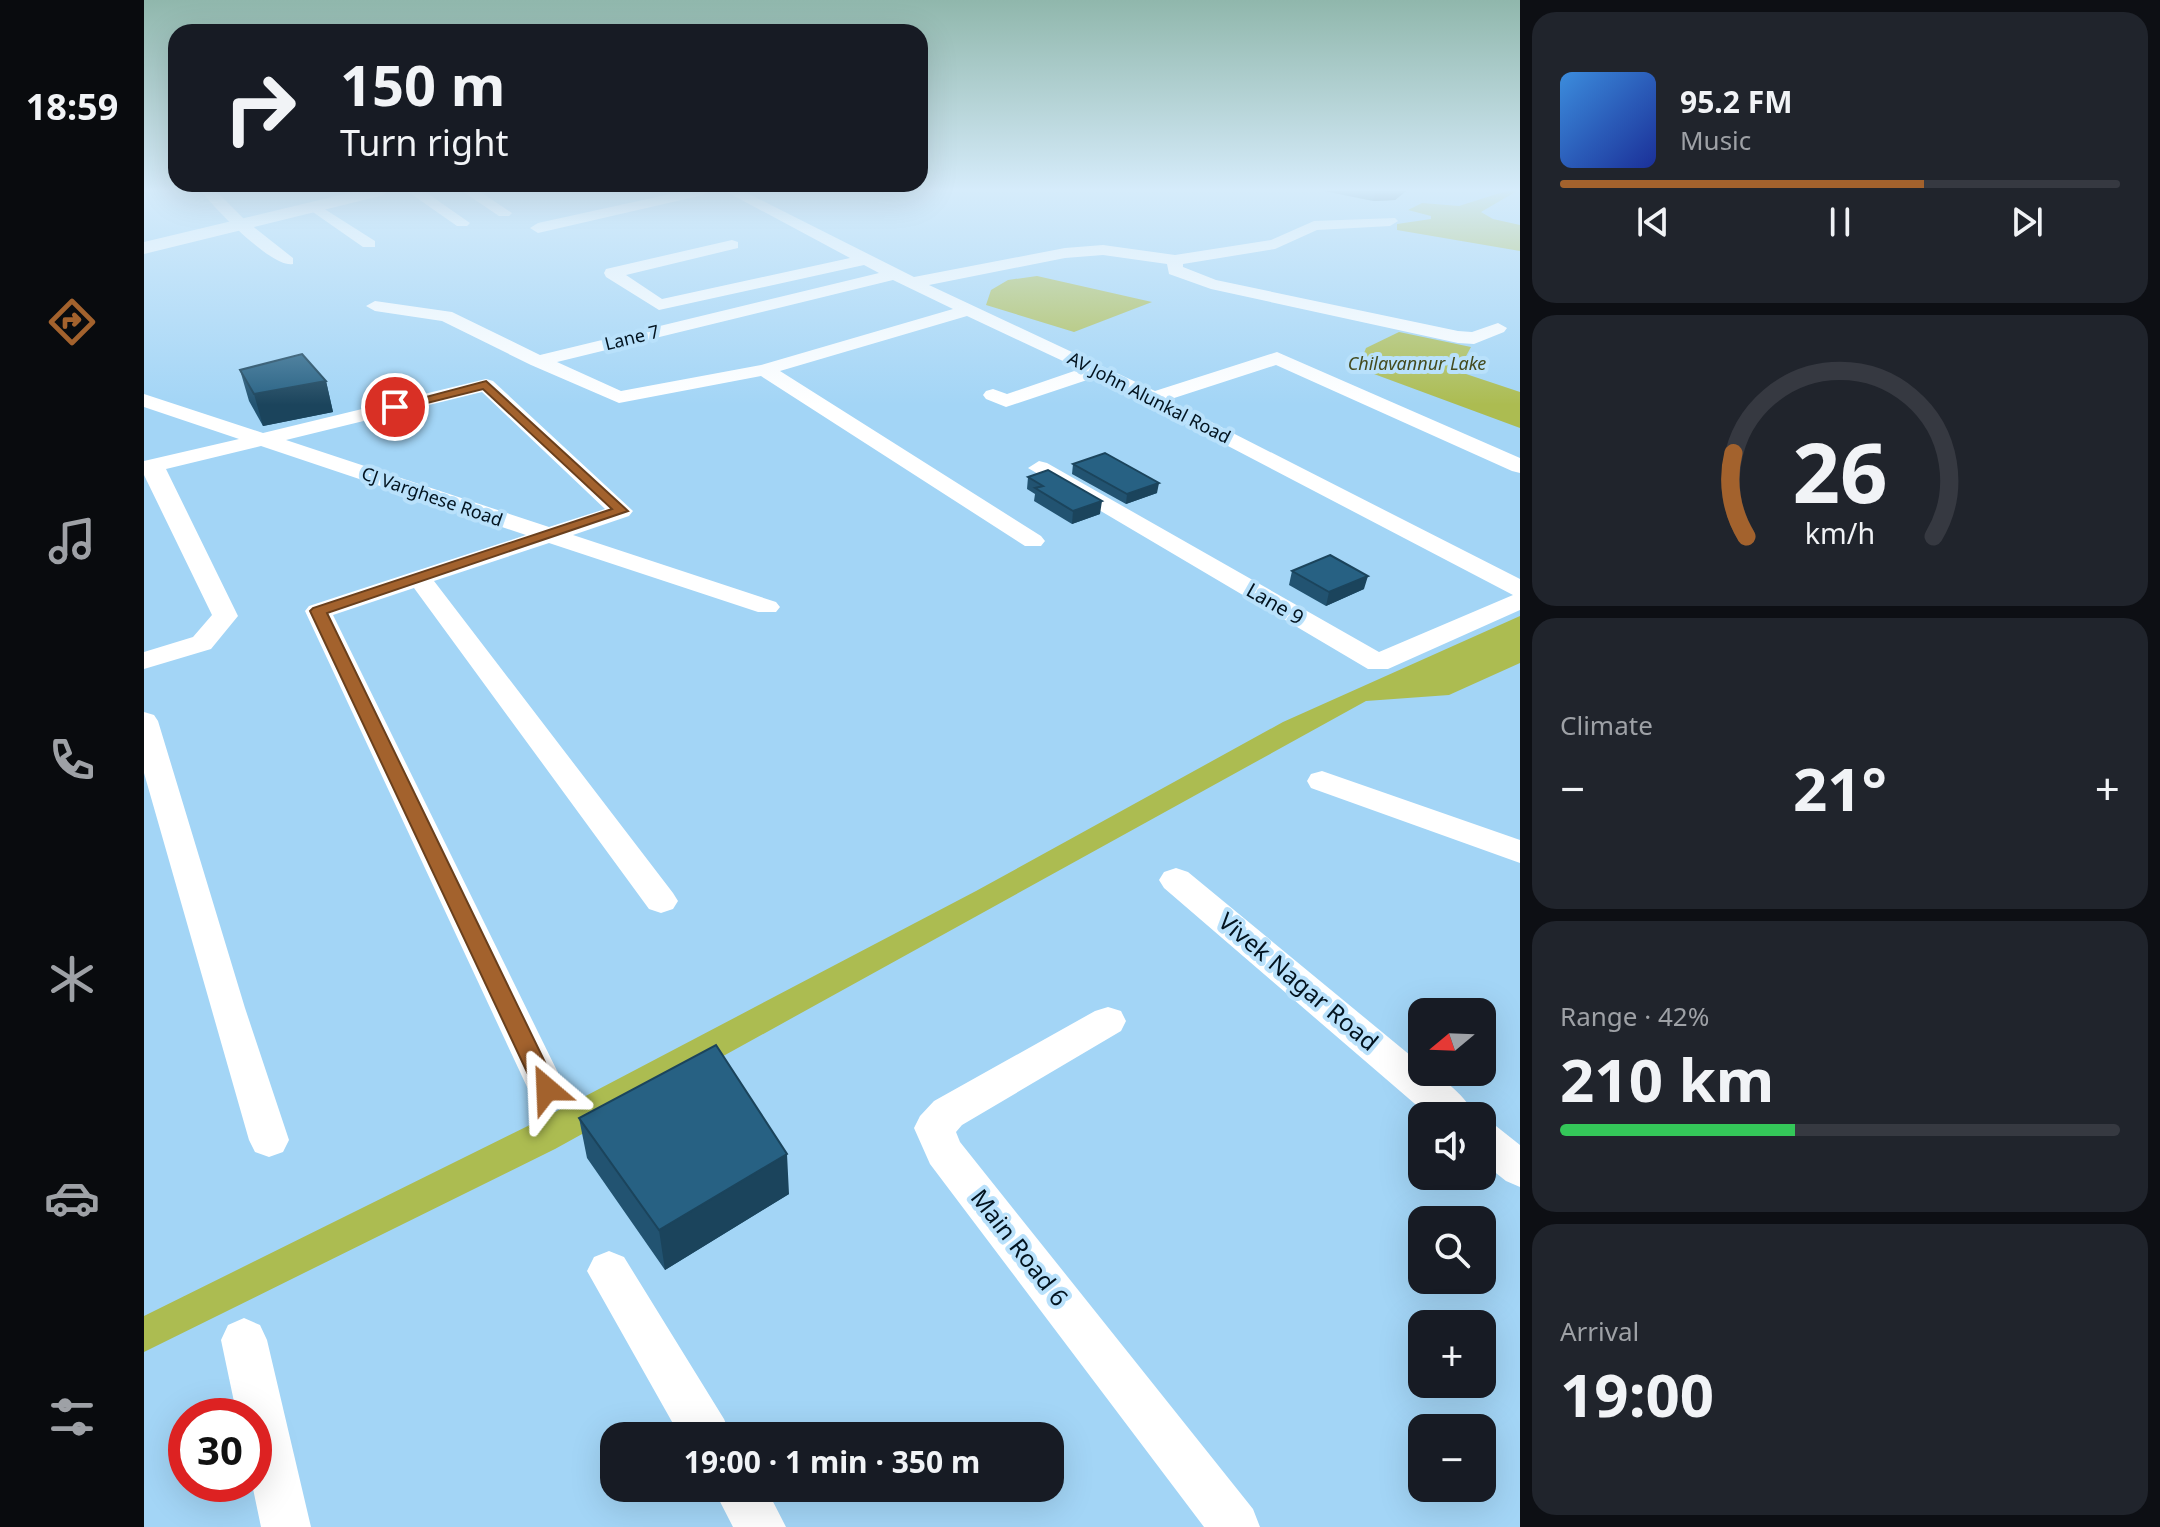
<!DOCTYPE html>
<meta charset="utf-8">
<style>
:root{--surface:#171b24;--page:#20242c;--text:#f1f3f6;--muted:#9ea1a6;--line:#363941;--accent:#a3622d}
body{margin:0;font-family:"Noto Sans",sans-serif;background:var(--page);color:var(--text);height:100vh;display:flex;flex-direction:column;font-size:30px;white-space:nowrap}
*{box-sizing:border-box;margin:0}
p{font-size:26px;color:var(--muted)}
.icon{flex:none;width:44px;height:44px;fill:none;stroke:currentColor;stroke-width:2;stroke-linecap:round;stroke-linejoin:round}
.map{position:relative;flex:1;overflow:hidden}
.side{display:flex;flex-direction:column;gap:12px;padding:12px;background:#0d0f14;width:640px}
.side>*{flex:none}
.banner{position:absolute;left:24px;top:24px;width:760px;height:168px;border-radius:24px;box-shadow:0 8px 32px #0002;background:#171b24;color:var(--text);overflow:hidden}
.needle{width:52px;rotate:251deg}
.controls{position:absolute;left:1264px;top:998px;display:grid;gap:16px}
.controls a{display:grid;place-items:center;width:88px;height:88px;border-radius:16px;background:var(--surface);box-shadow:0 8px 32px #0002;font-size:40px}
.speed{position:absolute;left:24px;top:1398px;display:flex;gap:16px;font-size:40px;font-weight:700;text-align:center}
.speed>*{display:grid;place-content:center;width:104px;height:104px;border-radius:50%;background:var(--surface);box-shadow:0 8px 32px #0002;line-height:1}
.speed .limit{border:12px solid #d22;background:#fff;color:#111}
.pin{position:absolute;display:grid;place-items:center;width:68px;height:68px;color:#fff;margin:-34px;border:4px solid #fff;border-radius:50%;box-shadow:0 2px 8px #0007}
.me{position:absolute;width:88px;margin:-44px;rotate:334deg;stroke-linejoin:round;filter:drop-shadow(0 0 6px #0008)}
.turn{display:flex;align-items:center;gap:28px;height:168px;padding:0 40px;font-size:36px}
.turn .icon{width:104px;height:104px;stroke-width:2.5}
.turn b{display:block;font-size:56px;line-height:68px}
.big{font-size:60px;font-weight:700;line-height:1.1}
.side .widget{flex:1;display:flex;flex-direction:column;justify-content:center;gap:12px;min-width:0;padding:0 28px;border-radius:24px;background:var(--page)}
.side .dial{align-items:center;gap:0}
.dial svg{height:208px;overflow:visible;fill:none;stroke:var(--line);stroke-width:7;stroke-linecap:round;text-anchor:middle}
.dial text{fill:var(--text);stroke:none}
.song{display:flex;align-items:center;gap:24px}
.cover{width:96px;height:96px;border-radius:12px;background:linear-gradient(135deg,hsl(210 70% 55%),hsl(230 70% 35%))}
.played{height:8px;border-radius:4px;background:linear-gradient(90deg,var(--accent) 65%,var(--line) 65%)}
.keys{display:flex;justify-content:space-around;direction:ltr}
.heat{display:flex;justify-content:space-between;align-items:center;font-size:44px;direction:ltr}
.charge{height:12px;border-radius:6px;background:linear-gradient(90deg,#34c759 42%,var(--line) 0)}
.trip{position:absolute;left:456px;top:1422px;width:464px;height:80px;border-radius:24px;background:var(--surface);box-shadow:0 8px 32px #0002;font-weight:700;line-height:80px;text-align:center}
main{display:flex;flex:1;min-height:0}
.menu{display:flex;flex-direction:column;width:144px;justify-content:space-around;align-items:center;background:#090b0e;color:var(--muted)}
.menu .icon{width:56px;height:56px}
.menu .current{color:var(--accent)}
.menu b{font-size:36px;color:var(--text)}
.map>svg:first-child{display:block}
.water{fill:#acbc51}
.lines{fill:none;stroke-linecap:round;stroke-linejoin:round}
.minor{fill:#fff;fill-rule:evenodd}
.tertiary{fill:#fff;fill-rule:evenodd}
.wall{fill:#225371}
.shaded-wall{fill:#1b445c}
.building{fill:#276183;stroke:#1b445c;stroke-width:2}
.route{fill:#a3622d;stroke:#6a401d;stroke-width:2}
.labels{text-anchor:middle;stroke-width:8;stroke-linejoin:round;paint-order:stroke}
.far-street-label{font-size:18px;fill:#02131f;stroke:#b9e1fb}
.far-water-label{font-size:18px;font-style:italic;fill:#444b1f;stroke:#b9e1fb}
.street-label{font-size:20px;fill:#02131f;stroke:#b9e1fb}
.near-street-label{font-size:24px;fill:#02131f;stroke:#b9e1fb}
</style>
<main>
<nav class="menu">
<b>18:59</b>
<svg class="icon current" aria-label="directions" viewBox="0 0 24 24"><path d="M12 3l9 9-9 9-9-9zM9 14v-3h6M13 9l2 2-2 2"/></svg>
<svg class="icon" aria-label="music" viewBox="0 0 24 24"><path d="M9 18V5l10-2v13"/><circle cx="6" cy="18" r="3"/><circle cx="16" cy="16" r="3"/></svg>
<svg class="icon" aria-label="phone" viewBox="0 0 24 24"><path d="M5 4h4l2 5-3 2q2 4 5 5l2-3 5 2v4C11 20 4 13 5 4z"/></svg>
<svg class="icon" aria-label="climate" viewBox="0 0 24 24"><path d="M12 3v18M4 7l16 10M4 17L20 7"/></svg>
<svg class="icon" aria-label="car" viewBox="0 0 24 24"><path d="M5 17H2v-5l4-1 3-4h7l3 4 3 1v5h-3M9 17h6M6 11h13"/><circle cx="7" cy="17" r="2"/><circle cx="17" cy="17" r="2"/></svg>
<svg class="icon" aria-label="filters" viewBox="0 0 24 24"><path d="M4 7h16M4 17h16"/><circle cx="9" cy="7" r="2"/><circle cx="15" cy="17" r="2"/></svg>
</nav>
<div class="map">
<svg width="1376" height="1527" viewBox="0 0 1376 1527">
<rect width="100%" height="100%" fill="#a3d5f6"/>
<!-- water -->
<path class="water" d="M 1362,191 L 1373,191 L 1337,212 L 1349,219 L 1376,225 L 1376,251 L 1253,230 L 1253,224 L 1287,219 L 1287,216 L 1264,210 L 1278,203 L 1315,206 Z
M 893,276 L 1008,302 L 930,332 L 842,305 L 847,290 L 864,280 Z
M 1255,332 L 1327,347 L 1321,358 L 1307,369 L 1376,392 L 1376,428 L 1230,374 L 1217,361 L 1222,348 Z
M 1376,616 L 1376,663 L 1305,695 L 1222,701 L 411,1149 L 0,1352 L 0,1316 L 394,1121 L 832,891 L 1139,722 Z"/>
<g class="lines">
<!-- minor -->
<path class="minor" d="M 57,191 L 72,191 L 102,221 L 149,258 L 149,264 C 129,269 70,208 57,191 Z
M 263,191 L 280,191 L 326,223 L 323,226 L 313,226 Z
M 318,191 L 335,191 L 368,213 L 365,216 L 355,216 Z
M 540,191 L 566,191 L 559,195 L 394,233 L 386,228 L 394,223 Z
M 581,191 L 599,191 L 770,277 L 921,248 L 959,245 L 1031,255 L 1127,240 L 1170,221 L 1251,218 L 1254,221 L 1246,226 L 1173,230 L 1131,249 L 1039,264 L 1039,267 L 1072,280 L 1314,331 L 1328,332 L 1354,323 L 1363,328 L 1360,332 L 1330,344 L 1314,343 L 1067,289 L 1025,274 L 1023,264 L 959,255 L 921,258 L 785,285 L 1011,391 L 1133,352 L 1376,458 L 1376,473 L 1368,471 L 1132,365 L 1024,400 L 1376,579 L 1376,610 L 1244,669 L 1224,669 L 884,468 L 895,461 L 903,463 L 1235,652 L 1369,595 L 952,377 L 862,407 L 842,399 L 839,395 L 842,391 L 849,389 L 863,394 L 936,369 L 823,316 L 636,371 L 897,536 L 901,541 L 897,546 L 881,546 L 617,376 L 475,403 L 387,365 L 298,321 L 231,311 L 222,306 L 231,301 L 308,312 L 396,355 L 735,273 L 720,265 L 515,310 L 462,277 L 460,273 L 462,269 L 588,240 L 594,242 L 594,248 L 482,275 L 518,299 L 706,258 ZM 749,280 L 809,309 L 617,365 L 477,391 L 413,362 Z
M 171,203 L 231,241 L 231,247 L 219,247 L 166,210 L 164,207 Z
M 342,379 L 349,381 L 489,511 L 485,516 L 429,535 L 632,602 L 636,607 L 632,612 L 614,612 L 405,543 L 290,581 L 529,893 L 534,901 L 529,909 L 517,913 L 505,909 L 270,588 L 189,615 L 422,1089 L 417,1100 L 403,1105 L 389,1100 L 384,1089 L 161,611 L 165,606 L 382,535 L 117,446 L 22,469 L 94,616 L 67,649 L 0,669 L 0,652 L 49,637 L 68,615 L 0,475 L 0,461 L 95,439 L 0,407 L 0,394 L 119,433 ZM 338,392 L 461,509 L 405,527 L 142,440 Z
M 0,712 L 10,715 L 14,721 L 101,1008 L 145,1140 L 139,1152 L 125,1157 L 111,1152 L 105,1140 L 0,773 Z
M 1178,771 L 1376,840 L 1376,863 L 1167,788 L 1163,781 L 1167,774 Z
M 1032,868 L 1044,872 L 1278,1065 L 1278,1072 C 1297,1072 1324,1100 1332,1116 L 1285,1116 L 1020,888 L 1015,880 L 1020,872 Z
M 964,1007 L 977,1011 L 982,1021 L 977,1031 L 818,1125 L 812,1132 L 816,1142 L 1109,1509 L 1116,1527 L 1060,1527 L 786,1164 L 770,1128 L 776,1116 L 790,1101 L 951,1011 Z
M 1338,1121 L 1352,1126 L 1376,1145 L 1376,1187 L 1362,1181 L 1338,1162 Z
M 465,1251 L 480,1257 L 580,1419 L 587,1436 L 536,1436 L 443,1271 L 450,1257 Z
M 100,1318 L 116,1325 L 123,1340 L 167,1527 L 117,1527 L 108,1484 L 110,1484 L 110,1416 L 93,1416 L 77,1340 L 84,1325 Z
M 569,1488 L 622,1488 L 642,1527 L 589,1527 Z"/>
<!-- tertiary -->
<path class="tertiary" d="M 213,191 L 243,191 L 240,195 L 0,254 L 0,242 Z"/>
</g>
<!-- wall -->
<path class="wall" d="M 1180,191 L 1262,191 L 1251,200 L 1229,201 Z
M 96,370 L 182,381 L 189,412 L 119,426 L 105,401 Z
M 929,464 L 1013,493 L 982,504 L 928,474 Z
M 884,477 L 956,514 L 928,524 L 890,501 L 891,494 L 883,489 Z
M 1148,571 L 1220,589 L 1182,606 L 1145,585 Z
M 435,1118 L 645,1194 L 521,1270 L 443,1158 Z"/>
<!-- shaded-wall -->
<path class="shaded-wall" d="M 1232,191 L 1262,191 L 1251,200 L 1229,201 Z
M 182,381 L 189,412 L 119,426 L 110,394 Z
M 1015,483 L 1013,493 L 982,504 L 983,494 Z
M 958,501 L 956,514 L 928,524 L 929,511 Z
M 1224,576 L 1220,589 L 1182,606 L 1185,592 Z
M 643,1154 L 645,1194 L 521,1270 L 515,1230 Z"/>
<!-- building -->
<path class="building" d="M 158,354 L 182,381 L 110,394 L 96,370 Z
M 961,453 L 1015,483 L 983,494 L 929,464 Z
M 904,470 L 958,501 L 929,511 L 891,488 L 899,486 L 884,477 Z
M 1186,555 L 1224,576 L 1185,592 L 1148,571 Z
M 572,1045 L 643,1154 L 515,1230 L 435,1118 Z"/>
<!-- sky -->
<linearGradient id="sky" x2="0" y2="1"><stop stop-color="#90b7ac"/><stop offset="0.47" stop-color="#d6ecfb"/><stop offset="1" stop-color="#d6ecfb" stop-opacity="0"/></linearGradient>
<rect width="1376" height="405" fill="url(#sky)"/>
<!-- route -->
<path class="route" d="M 342,381 L 484,511 L 183,613 L 414,1089 L 411,1096 L 403,1099 L 394,1096 L 391,1089 L 166,611 L 169,608 L 468,509 L 339,389 L 251,411 L 244,407 Z"/>
<g class="labels">
<!-- far-street labels -->
<g class="far-street-label">
<text transform="translate(488 338) rotate(-14)" y="6">Lane 7</text>
<text transform="translate(1005 398) rotate(27)" y="6">AV John Alunkal Road</text>
<text transform="translate(288 497) rotate(19)" y="6">CJ Varghese Road</text>
</g>
<!-- far-water labels -->
<g class="far-water-label">
<text x="1273" y="370">Chilavannur Lake</text>
</g>
<!-- street labels -->
<g class="street-label">
<text transform="translate(1131 604) rotate(30)" y="7">Lane 9</text>
</g>
<!-- near-street labels -->
<g class="near-street-label">
<text transform="translate(1154 982) rotate(40)" y="8">Vivek Nagar Road</text>
<text transform="translate(875 1248) rotate(52)" y="8">Main Road 6</text>
</g>
</g>
</svg>
<div class="controls">
<a><svg class="needle" viewBox="-14 -14 28 28"><path d="M0-13l5 13h-10z" fill="#e53935"/><path d="M0 13l5-13h-10z" fill="#9ea1a6"/></svg></a>
<a><svg class="icon" aria-label="sound" viewBox="0 0 24 24"><path d="M4 9h4l5-4v14l-5-4H4zM17 9q2 3 0 6"/></svg></a>
<a><svg class="icon" aria-label="search" viewBox="0 0 24 24"><circle cx="10" cy="10" r="6"/><path d="M15 15l6 6"/></svg></a>
<a>+</a>
<a>−</a>
</div>
<div class="speed"><div class="limit">30</div></div>
<div class="pin" style="left:251px;top:407px;background:#d93025"><svg class="icon" aria-label="arrive" viewBox="0 0 24 24"><path d="M6 21V4h12l-3 4 3 4H6"/></svg></div>
<svg class="me" style="left:403px;top:1089px" viewBox="-20 -20 40 40"><path d="M0-17L14 15 0 8-14 15z" fill="#a3622d" stroke="#fff" stroke-width="4"/></svg>
<div class="trip">19:00 · 1 min · 350 m</div>
<div class="banner">
<div class="turn"><svg class="icon" aria-label="right" viewBox="0 0 24 24"><path d="M7 20v-9h11M14 6l5 5-5 5"/></svg><div><b>150 m</b>Turn right</div></div>
</div>
</div>
<section class="side">
<div class="widget">
<div class="song"><i class="cover"></i><div><b>95.2 FM</b><p>Music</p></div></div>
<div class="played"></div>
<div class="keys"><svg class="icon" aria-label="previous" viewBox="0 0 24 24"><path d="M18 5L8 12l10 7zM5 5v14"/></svg><svg class="icon" aria-label="pause" viewBox="0 0 24 24"><path d="M8 5v14M16 5v14"/></svg><svg class="icon" aria-label="next" viewBox="0 0 24 24"><path d="M6 5l10 7-10 7zM19 5v14"/></svg></div>
</div>
<div class="widget dial"><svg viewBox="0 0 100 80">
<path d="M14 69A42 42 0 1 1 86 69"/>
<path d="M14 69A42 42 0 0 1 9 37" stroke="#a3622d"/>
<text x="50" y="56" font-size="32" font-weight="700">26</text>
<text x="50" y="72" font-size="11">km/h</text>
</svg></div>
<div class="widget"><p>Climate</p>
<div class="heat"><a>−</a><b class="big">21°</b><a>+</a></div>
</div>
<div class="widget"><p>Range · 42%</p><b class="big">210 km</b><div class="charge"></div></div>
<div class="widget"><p>Arrival</p><b class="big">19:00</b></div>
</section>
</main>
